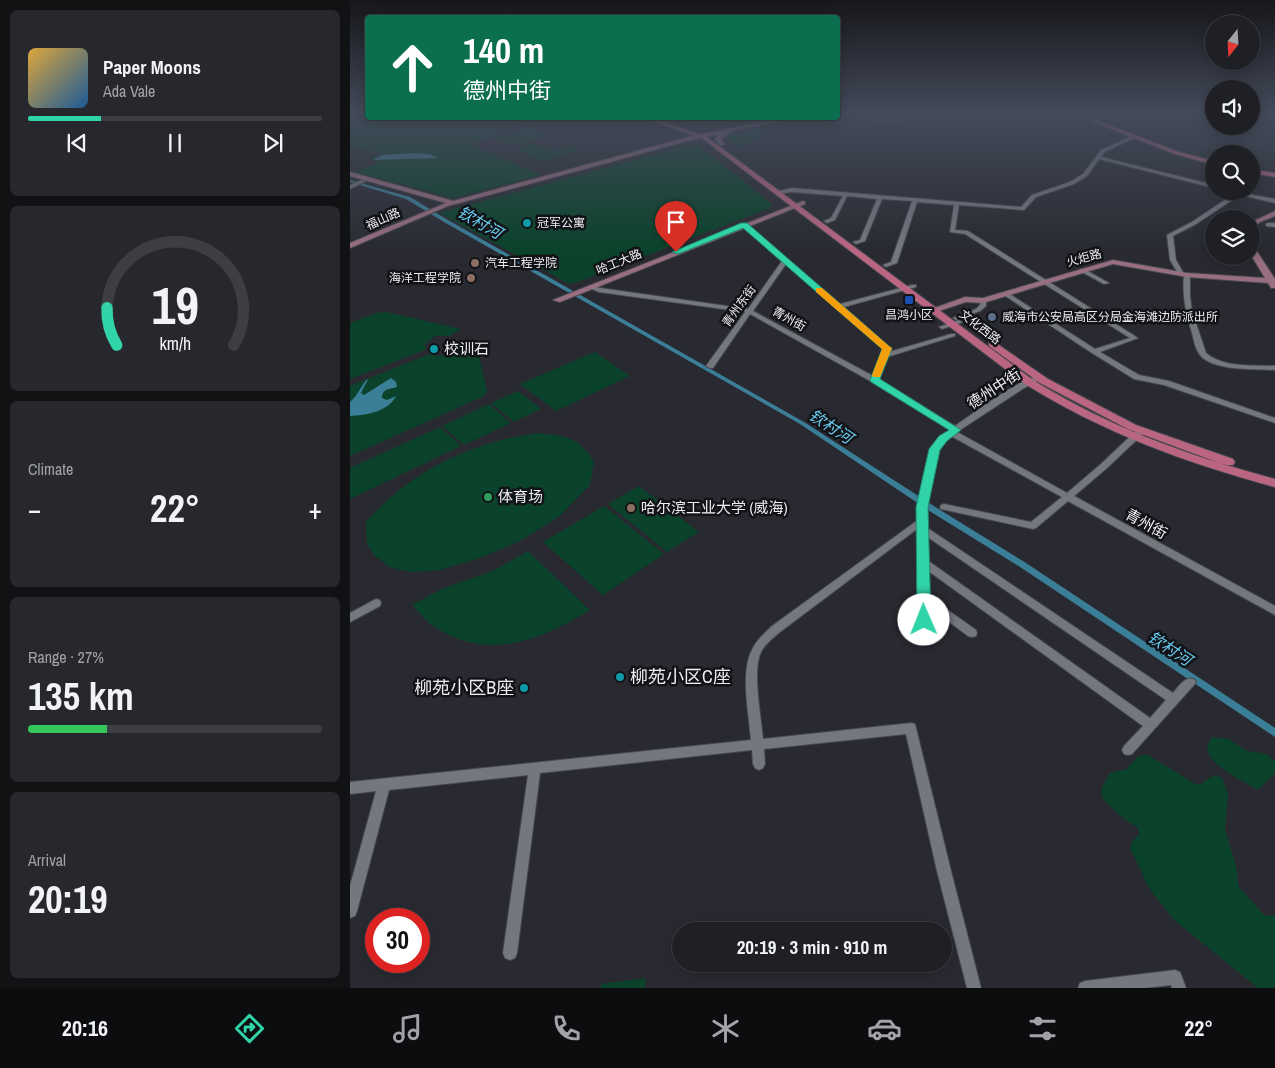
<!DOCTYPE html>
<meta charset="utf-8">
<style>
:root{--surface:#1f2025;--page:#27282d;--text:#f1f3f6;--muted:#a1a3a7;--line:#3c3e42;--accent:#31d4a9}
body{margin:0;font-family:"Archivo Narrow","Noto Sans SC",sans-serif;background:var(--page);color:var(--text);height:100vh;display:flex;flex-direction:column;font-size:19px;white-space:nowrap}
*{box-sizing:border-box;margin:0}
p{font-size:16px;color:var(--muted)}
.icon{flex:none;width:28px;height:28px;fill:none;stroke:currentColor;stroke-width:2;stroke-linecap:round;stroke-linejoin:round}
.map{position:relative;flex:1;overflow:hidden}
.drawer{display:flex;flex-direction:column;gap:10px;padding:10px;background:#111214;width:350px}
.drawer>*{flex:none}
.top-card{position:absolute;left:15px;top:15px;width:475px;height:105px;border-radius:5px;box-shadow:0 2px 12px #0003,0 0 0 1px var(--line);background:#0b6e4f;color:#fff;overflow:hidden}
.needle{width:32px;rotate:198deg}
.controls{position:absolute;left:855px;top:15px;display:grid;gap:10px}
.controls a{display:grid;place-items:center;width:55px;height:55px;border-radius:50%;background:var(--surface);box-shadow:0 2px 12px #0003,0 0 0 1px var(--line);font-size:25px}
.speed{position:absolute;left:15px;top:908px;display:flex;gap:10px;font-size:25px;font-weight:700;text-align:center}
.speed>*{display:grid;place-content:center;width:65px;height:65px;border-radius:50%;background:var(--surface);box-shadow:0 2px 12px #0003,0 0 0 1px var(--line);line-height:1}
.speed .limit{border:8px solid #d22;background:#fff;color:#111}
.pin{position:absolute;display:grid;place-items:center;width:42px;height:42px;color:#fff;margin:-51px -21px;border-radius:50% 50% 50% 0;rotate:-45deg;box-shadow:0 0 5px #0007}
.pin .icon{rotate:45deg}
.me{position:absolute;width:55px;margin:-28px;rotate:359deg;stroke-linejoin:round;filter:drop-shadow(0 0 4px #0008)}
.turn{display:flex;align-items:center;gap:18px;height:105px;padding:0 15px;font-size:22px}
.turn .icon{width:65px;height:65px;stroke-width:2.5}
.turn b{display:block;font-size:35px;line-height:42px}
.big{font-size:38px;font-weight:700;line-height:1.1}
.drawer .widget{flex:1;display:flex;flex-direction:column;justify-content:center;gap:8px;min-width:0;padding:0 18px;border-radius:8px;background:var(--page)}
.drawer .dial{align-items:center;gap:0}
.dial svg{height:130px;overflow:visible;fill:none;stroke:var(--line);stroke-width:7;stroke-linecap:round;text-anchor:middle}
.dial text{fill:var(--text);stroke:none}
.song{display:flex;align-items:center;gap:15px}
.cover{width:60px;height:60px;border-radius:8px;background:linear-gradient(135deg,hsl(40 70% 55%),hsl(210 70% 35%))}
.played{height:5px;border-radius:2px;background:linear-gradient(90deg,var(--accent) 25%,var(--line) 25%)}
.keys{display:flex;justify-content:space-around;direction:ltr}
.heat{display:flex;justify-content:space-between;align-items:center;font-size:28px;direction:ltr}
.charge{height:8px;border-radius:4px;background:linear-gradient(90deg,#34c759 27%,var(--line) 0)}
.trip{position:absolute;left:322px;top:922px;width:280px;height:50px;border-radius:25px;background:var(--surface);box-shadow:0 2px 12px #0003,0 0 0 1px var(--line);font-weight:700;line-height:50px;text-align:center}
.menu{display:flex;height:80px;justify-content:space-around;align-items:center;background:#0c0d0f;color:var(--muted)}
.menu .icon{width:35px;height:35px}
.menu .selected{color:var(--accent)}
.menu b{font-size:22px;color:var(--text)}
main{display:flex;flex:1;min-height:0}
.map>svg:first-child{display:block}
.green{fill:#0a422b}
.water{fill:#3b7e98}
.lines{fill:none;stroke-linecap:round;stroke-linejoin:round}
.canal{fill:#3b7e98;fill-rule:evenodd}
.street-casing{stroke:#47474d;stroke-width:2}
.secondary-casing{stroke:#47474d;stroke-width:2}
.primary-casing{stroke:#47474d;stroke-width:2}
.street{fill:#75777f;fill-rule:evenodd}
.secondary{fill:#986e81;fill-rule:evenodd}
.primary{fill:#ba6683;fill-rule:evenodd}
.route{fill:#31d4a9;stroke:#208a6e}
.slow{fill:#f59e0b}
.culture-dot{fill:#0f9aa8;stroke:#121316;stroke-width:2}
.education-dot{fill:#8d6e63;stroke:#121316;stroke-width:2}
.transit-dot{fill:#1a4fb4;stroke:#121316;stroke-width:2}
.service-dot{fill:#5c6f8a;stroke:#121316;stroke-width:2}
.leisure-dot{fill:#2e9e5b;stroke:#121316;stroke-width:2}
.labels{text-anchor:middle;stroke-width:5;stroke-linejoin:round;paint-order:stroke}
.far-street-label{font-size:12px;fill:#edeef3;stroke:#121316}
.far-poi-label{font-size:12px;fill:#edeef3;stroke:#121316;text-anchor:start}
.poi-label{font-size:15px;fill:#edeef3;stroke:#121316;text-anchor:start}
.street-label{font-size:15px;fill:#edeef3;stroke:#121316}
.water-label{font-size:16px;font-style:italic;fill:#6acef5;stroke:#121316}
.near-poi-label{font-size:18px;fill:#edeef3;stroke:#121316;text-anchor:start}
</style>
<main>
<section class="drawer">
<div class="widget">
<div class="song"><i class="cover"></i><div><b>Paper Moons</b><p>Ada Vale</p></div></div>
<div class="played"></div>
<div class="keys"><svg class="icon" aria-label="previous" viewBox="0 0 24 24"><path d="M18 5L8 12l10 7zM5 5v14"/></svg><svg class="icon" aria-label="pause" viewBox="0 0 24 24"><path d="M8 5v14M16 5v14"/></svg><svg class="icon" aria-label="next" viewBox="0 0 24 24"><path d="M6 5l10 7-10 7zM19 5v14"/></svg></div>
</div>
<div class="widget dial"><svg viewBox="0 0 100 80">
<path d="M14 69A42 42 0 1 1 86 69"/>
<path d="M14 69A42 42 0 0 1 8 46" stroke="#31d4a9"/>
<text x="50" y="56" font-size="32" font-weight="700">19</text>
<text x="50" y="72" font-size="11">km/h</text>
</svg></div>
<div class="widget"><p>Climate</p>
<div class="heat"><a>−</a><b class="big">22°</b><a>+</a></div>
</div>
<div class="widget"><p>Range · 27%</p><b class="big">135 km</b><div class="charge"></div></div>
<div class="widget"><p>Arrival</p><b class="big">20:19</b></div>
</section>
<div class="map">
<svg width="925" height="988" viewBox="0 0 925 988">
<rect width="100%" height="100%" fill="#292a31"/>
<!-- green -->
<path class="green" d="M 17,116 L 170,118 C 147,146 102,144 70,152 L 119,144 L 191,175 L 103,198 L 6,172 L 30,162 L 21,158 L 32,153 L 0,147 L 0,125 Z
M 325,118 L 383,118 L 391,123 L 361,129 Z
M 180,127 L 201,135 L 162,146 L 142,138 Z
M 412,127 L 423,130 L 389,147 L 376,137 Z
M 185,143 L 205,151 L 224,146 L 232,149 L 193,161 L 166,149 Z
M 340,145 L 348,145 L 422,204 L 420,208 L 228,282 L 219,284 L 89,213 Z
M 36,312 L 111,329 L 99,336 L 85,336 L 75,344 L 75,350 L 0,379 L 0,323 L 27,313 Z
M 126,341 L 137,392 L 134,396 L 0,456 L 0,386 L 80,354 L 87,356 L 101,355 L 106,353 L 112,345 Z
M 245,352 L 280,376 L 206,411 L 170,384 Z
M 168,391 L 191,409 L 164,422 L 141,403 Z
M 139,404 L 161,423 L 114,445 L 92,426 Z
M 90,427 L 111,446 L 0,499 L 0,468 Z
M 188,433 C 216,436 228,436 244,462 L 240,485 L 210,516 L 170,541 L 130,558 L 90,570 L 63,572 L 41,568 L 24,555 L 17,544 L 16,522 C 61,471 121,442 188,433 Z
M 289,486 L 349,532 L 317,552 L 258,504 Z
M 254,506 L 314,554 L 253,595 L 193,542 Z
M 178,551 L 240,610 C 192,640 137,662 85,627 C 76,622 69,612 62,605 L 94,588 L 143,571 Z
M 862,737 L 879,739 L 897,751 L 917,754 L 925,761 L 925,773 L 908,790 C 895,782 862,767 858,752 C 856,746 859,742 862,737 Z
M 791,755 L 798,755 L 845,784 L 851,784 L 864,775 L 872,778 L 878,794 L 875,830 L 886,866 L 889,887 L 915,916 L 925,915 L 925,988 L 908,988 L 824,920 L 799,888 L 780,848 L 782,842 L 789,834 L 788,828 C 780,824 755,804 752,796 C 750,788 756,780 760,773 L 777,769 L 786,758 Z
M 296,978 L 295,988 L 251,988 L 251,984 Z"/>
<!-- water -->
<path class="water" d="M 65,153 L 79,154 L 88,158 L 23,160 L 32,155 Z
M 41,378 L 46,382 L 47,387 C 41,389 32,388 32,398 L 37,400 L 46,396 C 38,412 16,415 0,416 L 0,402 L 5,397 L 16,380 L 18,379 L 11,393 L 14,395 Z"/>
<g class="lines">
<!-- canal -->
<path class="canal" d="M 0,180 L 60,197 L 98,220 L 454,422 L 587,508 L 676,563 L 925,728 L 925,737 L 670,567 L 581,512 L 450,424 L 94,222 L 56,199 L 0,182 Z"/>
<defs>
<path id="street" d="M 499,112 L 504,112 L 527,120 L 623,112 L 635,112 L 527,122 Z
M 782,136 L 786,137 L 755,152 L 751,157 L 864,185 L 864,188 L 749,159 L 737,176 L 724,184 L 686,197 L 674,210 L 609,205 L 605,230 L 618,231 L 788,338 L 750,352 L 789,375 L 819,381 L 925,418 L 925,423 L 814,385 L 784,379 L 742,353 L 654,295 L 654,293 L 658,293 L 745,349 L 780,338 L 615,234 L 600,232 L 604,205 L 567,202 L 547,263 L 536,267 L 533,265 L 541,262 L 562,201 L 532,199 L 515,241 L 506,244 L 503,242 L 510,240 L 527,199 L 497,196 L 485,220 L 477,223 L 474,221 L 481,218 L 493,196 L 442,192 L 428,194 L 425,192 L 442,188 L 671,207 L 682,195 L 720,182 L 733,174 L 751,150 Z
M 12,180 L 16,181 L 0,189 L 0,185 Z
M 883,191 L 925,199 L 925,203 L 890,195 L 846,224 L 823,236 L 826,260 L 834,274 L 829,275 L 820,260 L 817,235 L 842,222 L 885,193 Z
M 918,223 L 925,223 L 925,227 L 916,226 L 916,224 Z
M 392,224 L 396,224 L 490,304 L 562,285 L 566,285 L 566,287 L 494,307 L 539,347 L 540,348 L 539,352 L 601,334 L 605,334 L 605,336 L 537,357 L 529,379 L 605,426 C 620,416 673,376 688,377 L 688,381 L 674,388 L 607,432 L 717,493 L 751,464 L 788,429 L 794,429 L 795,431 L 794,433 L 757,468 L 724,496 L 925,606 L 925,615 L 718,501 L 686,528 L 683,529 L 591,509 L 590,507 L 591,505 L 594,504 L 681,522 L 712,497 L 601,436 C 579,451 578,502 576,527 L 823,693 C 829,686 835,676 844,679 L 846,682 L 844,685 L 782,754 L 778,755 L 774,754 L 772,750 L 774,746 L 793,726 L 577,570 L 578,596 L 626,630 L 627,633 L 626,636 L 622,637 L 618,636 L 579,607 L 579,621 L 578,624 L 574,625 L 570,624 L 569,621 L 567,529 L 430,632 C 423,638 415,644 411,652 C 402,670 411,717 413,739 L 561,723 L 565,724 L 601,871 L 631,988 L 617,988 L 587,871 L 556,734 L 414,749 L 415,764 L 413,768 L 409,770 L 405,768 L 403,764 L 402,750 L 190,773 L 167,953 L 165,958 L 160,960 L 155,958 L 153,953 L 178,775 L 39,790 L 7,911 L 5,916 L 0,918 L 0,886 L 26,791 L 0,794 L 0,782 L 401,740 C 399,715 390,672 402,650 C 406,640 415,633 422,626 L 568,520 L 573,477 L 579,456 L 590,436 L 600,430 L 522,382 L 400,314 L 363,368 L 360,368 L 356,366 L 395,312 L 249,292 L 237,287 L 240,285 L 250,288 L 398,309 L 432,261 L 392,226 ZM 436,264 L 533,348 L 523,376 L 403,311 ZM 576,536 L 816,700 L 800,718 L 577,560 Z
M 730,269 L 734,269 L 759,283 L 754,284 L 730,271 Z
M 837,273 L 840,275 L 840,297 L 842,311 L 856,353 C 874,368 903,365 925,366 L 925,370 C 905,369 863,371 850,355 C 845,349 844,340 842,333 C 836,313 832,296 834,275 Z
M 633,299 L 636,301 L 636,306 L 630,311 L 606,320 L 603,318 L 626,309 L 630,305 L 631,300 Z
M 609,320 L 612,322 L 611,323 L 592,329 L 589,327 Z
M 26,599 L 30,600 L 31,603 L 30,606 L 0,622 L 0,613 Z
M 825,970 L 830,972 L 836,988 L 822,988 L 821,985 L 795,988 L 728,988 L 730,983 L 735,981 Z"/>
<path id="secondary" d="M 434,118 L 443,118 L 382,131 L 371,139 L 374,145 L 370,145 L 365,139 L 369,134 L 345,139 L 98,206 L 0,248 L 0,243 L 96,203 L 0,176 L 0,172 L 103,201 L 342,136 Z
M 453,201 L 455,202 L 455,204 L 210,302 L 203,300 Z
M 925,211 L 925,216 L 910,222 L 901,230 L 901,224 L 906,220 Z
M 901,247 L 904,247 L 925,279 L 925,288 L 921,288 L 918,283 L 837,277 L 763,264 L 633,303 L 616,302 L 583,313 L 579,310 L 615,297 L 633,298 L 763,260 L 837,273 L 915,278 L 901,255 Z"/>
<path id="primary" d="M 718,112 L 725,112 L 829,152 L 864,161 L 864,165 L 825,154 Z
M 295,118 L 302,118 L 357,137 L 683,380 C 758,427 839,456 925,479 L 925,487 C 837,463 753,433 675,384 L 353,139 Z
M 901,169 L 925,173 L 925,177 L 901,173 Z
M 643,341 L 698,379 L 786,425 L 883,459 L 885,462 L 883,465 L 875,465 L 778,429 L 690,383 L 639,346 L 639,342 Z"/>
</defs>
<!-- street casing -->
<use href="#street" class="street-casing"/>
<!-- secondary casing -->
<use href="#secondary" class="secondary-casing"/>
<!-- primary casing -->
<use href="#primary" class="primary-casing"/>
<!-- street -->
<use href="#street" class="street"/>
<!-- secondary -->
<use href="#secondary" class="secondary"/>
<!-- primary -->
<use href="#primary" class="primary"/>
</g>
<!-- sky -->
<linearGradient id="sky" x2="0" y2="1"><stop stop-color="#17171b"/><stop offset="0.45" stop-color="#434a5a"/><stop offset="1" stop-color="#434a5a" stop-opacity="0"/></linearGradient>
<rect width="925" height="250" fill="url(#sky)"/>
<!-- route -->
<path class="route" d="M 391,223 L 397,223 L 540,347 L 542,348 L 530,379 L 611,430 L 597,441 L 590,450 L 578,507 L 581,620 L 579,624 L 574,626 L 569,624 L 567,620 L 566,507 L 579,449 L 589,436 L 599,430 L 521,382 L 520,380 L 532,349 L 393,228 L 328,254 L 322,252 Z"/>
<!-- slow -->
<path class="slow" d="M 466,288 L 472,288 L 540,347 L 542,348 L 530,377 L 523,377 L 522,375 L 532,349 L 466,292 Z"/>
<!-- markers -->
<g class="culture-dot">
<circle cx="177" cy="223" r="5"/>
<circle cx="84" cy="349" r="5"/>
<circle cx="270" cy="677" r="5"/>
<circle cx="174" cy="688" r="5"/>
</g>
<g class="education-dot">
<circle cx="125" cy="263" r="5"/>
<circle cx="121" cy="278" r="5"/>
<circle cx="281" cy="508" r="5"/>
</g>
<rect class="transit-dot" x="554" y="295" width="10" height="10" rx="2.5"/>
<circle class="service-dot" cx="642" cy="317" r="5"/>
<circle class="leisure-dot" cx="138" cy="497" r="5"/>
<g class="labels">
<!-- far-street labels -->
<g class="far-street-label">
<text transform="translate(33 219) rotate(-24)" y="4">福山路</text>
<text transform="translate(734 258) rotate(-15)" y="4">火炬路</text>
<text transform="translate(269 262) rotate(-22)" y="4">哈工大路</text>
<text transform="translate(389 306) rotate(-54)" y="4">青州东街</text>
<text transform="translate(439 319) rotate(29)" y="4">青州街</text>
<text transform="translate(630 327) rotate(37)" y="4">文化西路</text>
</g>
<!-- far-poi labels -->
<g class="far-poi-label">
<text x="187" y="227">冠军公寓</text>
<text x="135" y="267">汽车工程学院</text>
<text x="111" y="282" text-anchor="end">海洋工程学院</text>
<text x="559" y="319" text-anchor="middle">昌鸿小区</text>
<text x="652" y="321">威海市公安局高区分局金海滩边防派出所</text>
</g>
<!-- poi labels -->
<g class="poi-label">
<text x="94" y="354">校训石</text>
<text x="148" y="502">体育场</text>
<text x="291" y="513">哈尔滨工业大学 (威海)</text>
</g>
<!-- street labels -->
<g class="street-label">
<text transform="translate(644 389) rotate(-33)" y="5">德州中街</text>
<text transform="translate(796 524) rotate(29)" y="5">青州街</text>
</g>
<!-- water labels -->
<g class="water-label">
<text transform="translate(130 222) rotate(30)" y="6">钦村河</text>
<text transform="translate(481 426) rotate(33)" y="6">钦村河</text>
<text transform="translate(820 648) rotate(33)" y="6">钦村河</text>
</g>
<!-- near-poi labels -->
<g class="near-poi-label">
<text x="280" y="683">柳苑小区C座</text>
<text x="164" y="694" text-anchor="end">柳苑小区B座</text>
</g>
</g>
</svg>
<div class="controls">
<a><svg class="needle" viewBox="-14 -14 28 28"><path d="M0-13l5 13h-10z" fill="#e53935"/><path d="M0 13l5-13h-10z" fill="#a1a3a7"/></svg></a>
<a><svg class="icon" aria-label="sound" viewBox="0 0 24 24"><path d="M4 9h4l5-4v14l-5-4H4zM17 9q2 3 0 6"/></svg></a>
<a><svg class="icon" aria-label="search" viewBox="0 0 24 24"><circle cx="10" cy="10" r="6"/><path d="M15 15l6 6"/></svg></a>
<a><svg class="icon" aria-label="layers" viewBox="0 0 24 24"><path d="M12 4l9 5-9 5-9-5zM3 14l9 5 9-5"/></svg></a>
</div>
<div class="speed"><div class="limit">30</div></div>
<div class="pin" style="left:326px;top:252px;background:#d93025"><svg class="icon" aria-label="arrive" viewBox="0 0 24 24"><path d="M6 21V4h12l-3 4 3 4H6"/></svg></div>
<svg class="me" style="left:574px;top:620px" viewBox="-20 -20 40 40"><circle r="19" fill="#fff"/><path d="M0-13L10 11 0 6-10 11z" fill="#31d4a9"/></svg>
<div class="trip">20:19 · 3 min · 910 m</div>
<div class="top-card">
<div class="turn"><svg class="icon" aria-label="ahead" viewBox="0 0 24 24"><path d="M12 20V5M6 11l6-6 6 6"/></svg><div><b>140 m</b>德州中街</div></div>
</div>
</div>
</main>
<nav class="menu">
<b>20:16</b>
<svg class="icon selected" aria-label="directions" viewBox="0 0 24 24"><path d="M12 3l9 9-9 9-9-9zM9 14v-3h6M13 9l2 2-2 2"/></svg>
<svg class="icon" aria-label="music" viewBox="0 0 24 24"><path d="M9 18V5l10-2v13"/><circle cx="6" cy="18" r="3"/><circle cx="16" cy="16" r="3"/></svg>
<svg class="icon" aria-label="phone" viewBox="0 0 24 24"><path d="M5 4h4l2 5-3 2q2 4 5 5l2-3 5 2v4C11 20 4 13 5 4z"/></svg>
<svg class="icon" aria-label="climate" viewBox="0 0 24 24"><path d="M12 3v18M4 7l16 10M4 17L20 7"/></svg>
<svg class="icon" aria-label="car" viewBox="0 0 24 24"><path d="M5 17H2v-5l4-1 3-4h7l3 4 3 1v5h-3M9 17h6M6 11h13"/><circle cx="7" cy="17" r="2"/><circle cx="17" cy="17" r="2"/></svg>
<svg class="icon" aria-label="filters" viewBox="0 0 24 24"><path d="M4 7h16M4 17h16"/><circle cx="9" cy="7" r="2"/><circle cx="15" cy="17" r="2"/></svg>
<b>22°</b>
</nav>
